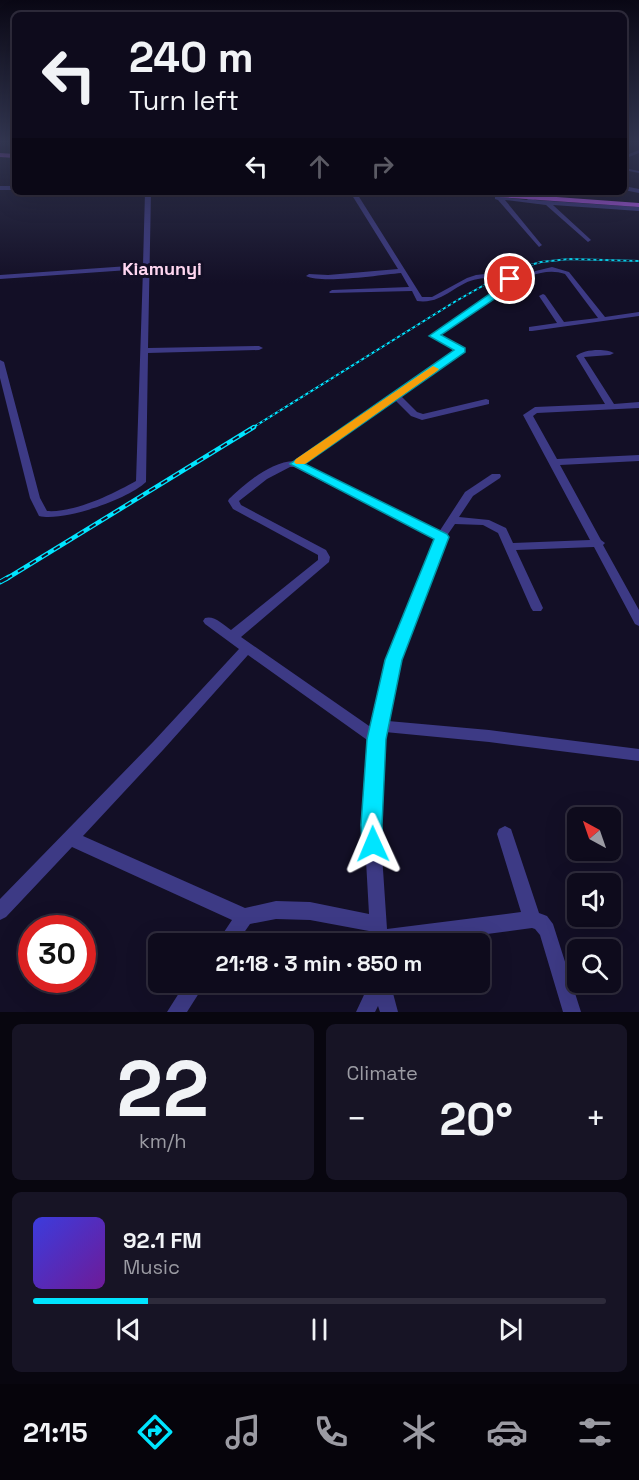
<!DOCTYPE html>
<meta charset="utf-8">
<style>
:root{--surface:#0e0b1c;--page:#171425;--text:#f1f3f6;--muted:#9b9ba3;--line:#2e2b3b;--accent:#00e5ff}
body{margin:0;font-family:"Space Grotesk",sans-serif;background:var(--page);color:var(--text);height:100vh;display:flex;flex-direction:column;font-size:22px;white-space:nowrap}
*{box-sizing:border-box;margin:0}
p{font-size:20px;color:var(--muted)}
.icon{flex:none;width:33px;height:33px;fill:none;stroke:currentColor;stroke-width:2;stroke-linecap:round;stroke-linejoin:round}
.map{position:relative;height:1012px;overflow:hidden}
.drawer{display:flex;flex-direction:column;gap:12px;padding:12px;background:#08060f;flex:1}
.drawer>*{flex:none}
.top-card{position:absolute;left:12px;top:12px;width:615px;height:183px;border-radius:9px;box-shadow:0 6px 24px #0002,0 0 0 2px var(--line);background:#0e0b1c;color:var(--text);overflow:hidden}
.needle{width:39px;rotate:320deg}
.fabs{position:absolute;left:567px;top:807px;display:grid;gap:12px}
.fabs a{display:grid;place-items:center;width:54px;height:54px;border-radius:9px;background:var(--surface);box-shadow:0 6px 24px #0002,0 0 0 2px var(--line);font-size:30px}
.speed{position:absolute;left:18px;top:915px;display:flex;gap:12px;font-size:30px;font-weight:700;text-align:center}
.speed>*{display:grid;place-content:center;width:78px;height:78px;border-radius:50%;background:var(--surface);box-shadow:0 6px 24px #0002,0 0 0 2px var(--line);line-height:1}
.speed .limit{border:9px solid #d22;background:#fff;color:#111}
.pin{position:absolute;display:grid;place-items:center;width:51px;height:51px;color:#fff;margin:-26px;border:3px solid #fff;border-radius:50%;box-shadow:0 2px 6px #0007}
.me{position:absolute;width:66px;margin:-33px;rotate:359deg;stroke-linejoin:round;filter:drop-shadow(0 0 4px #0008)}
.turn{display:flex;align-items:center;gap:21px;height:126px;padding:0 18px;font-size:27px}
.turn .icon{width:78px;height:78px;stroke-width:2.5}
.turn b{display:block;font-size:42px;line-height:51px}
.lanes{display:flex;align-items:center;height:57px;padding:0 18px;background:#0003;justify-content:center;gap:30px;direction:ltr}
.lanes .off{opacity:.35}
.big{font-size:45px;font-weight:600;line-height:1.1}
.drawer .card{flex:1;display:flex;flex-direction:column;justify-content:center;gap:9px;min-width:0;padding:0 21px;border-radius:9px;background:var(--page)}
.drawer .dial{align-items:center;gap:0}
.dial b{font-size:78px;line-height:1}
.song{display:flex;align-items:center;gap:18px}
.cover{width:72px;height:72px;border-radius:9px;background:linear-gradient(135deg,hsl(240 70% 55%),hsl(280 70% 35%))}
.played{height:6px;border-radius:3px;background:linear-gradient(90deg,var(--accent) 20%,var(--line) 20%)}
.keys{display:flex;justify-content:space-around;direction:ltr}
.heat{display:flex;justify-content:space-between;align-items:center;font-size:33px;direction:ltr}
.drawer .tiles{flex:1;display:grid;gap:12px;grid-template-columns:1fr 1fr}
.card:last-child{grid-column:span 2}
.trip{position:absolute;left:148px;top:933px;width:342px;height:60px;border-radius:9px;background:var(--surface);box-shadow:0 6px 24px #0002,0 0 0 2px var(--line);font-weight:600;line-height:60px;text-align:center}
.dock{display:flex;height:96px;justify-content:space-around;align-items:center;background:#06040b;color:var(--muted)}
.dock .icon{width:42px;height:42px}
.dock .active{color:var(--accent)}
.dock b{font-size:27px;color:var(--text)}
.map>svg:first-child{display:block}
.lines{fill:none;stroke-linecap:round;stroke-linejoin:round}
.minor{fill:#3d3a85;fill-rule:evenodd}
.primary{fill:#c25bff;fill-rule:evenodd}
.rail-far2-casing{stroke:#00e5ff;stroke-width:2}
.rail-far1-casing{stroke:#00e5ff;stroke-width:4.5}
.rail-casing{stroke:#00e5ff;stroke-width:5}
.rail-far2{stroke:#130f26;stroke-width:1.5;stroke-dasharray:3;stroke-linecap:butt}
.rail-far1{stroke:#130f26;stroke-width:2;stroke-dasharray:7;stroke-linecap:butt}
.rail{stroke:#130f26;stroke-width:3;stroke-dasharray:8;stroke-linecap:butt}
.route{fill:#00e5ff;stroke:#0095a6;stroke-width:1.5}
.slow{fill:#f59e0b}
.labels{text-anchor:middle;stroke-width:6;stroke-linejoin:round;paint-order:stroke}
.far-district-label{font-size:18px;font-weight:bold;fill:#ffd6f0;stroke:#130f26}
</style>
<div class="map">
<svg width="639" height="1012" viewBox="0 0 639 1012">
<rect width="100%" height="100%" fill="#130f26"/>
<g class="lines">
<!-- minor -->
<path class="minor" d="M 639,150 L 639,153 L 624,159 L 624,156 Z
M 624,168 L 639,171 L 639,173 L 624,170 Z
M 0,186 L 15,186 L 15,190 L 0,190 Z
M 624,186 L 639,189 L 639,193 L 624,190 Z
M 108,192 L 124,192 L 105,196 L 102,194 Z
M 145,192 L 151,192 L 148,348 L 259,346 L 263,348 L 259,350 L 148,353 L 146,482 C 128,499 64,522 39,516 L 30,498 L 0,378 L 0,360 L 4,362 L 40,498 L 47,511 C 74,513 113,494 136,481 L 143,269 L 0,279 L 0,275 L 143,265 Z
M 350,192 L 356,192 L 422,297 L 432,297 L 467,278 L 476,275 L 485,274 L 507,278 L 552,267 L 569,272 L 605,317 L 639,312 L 639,316 L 532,331 L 529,331 L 529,327 L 557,323 L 539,296 L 543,294 L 545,295 L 564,322 L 598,318 L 565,274 C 545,267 528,278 509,282 L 508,288 L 440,336 L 461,345 L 465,350 L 464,352 L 401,396 L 417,412 L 423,414 L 486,399 L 489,400 L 489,404 L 422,420 L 411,416 L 395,400 L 303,464 L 439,532 L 465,492 L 492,474 L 500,474 L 501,476 L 500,478 L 473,496 L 459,517 L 489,520 L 506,528 L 513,543 L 590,540 L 523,415 L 535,407 L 605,404 L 576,356 C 583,349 606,348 614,353 L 610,355 L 584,357 L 614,404 L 639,402 L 639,408 L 537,413 L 533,416 L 557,459 L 639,455 L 639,461 L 560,465 L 601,540 L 605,543 L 603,545 L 639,610 L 639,626 L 635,624 L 594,547 L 516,550 L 543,608 L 541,611 L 533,611 L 531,608 L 498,533 L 483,525 L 455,524 L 446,537 L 400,660 L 388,721 L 489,730 L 639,749 L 639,761 L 489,742 L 385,732 L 380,825 L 387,929 L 521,912 L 497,834 L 499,829 L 505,826 L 511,829 L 539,913 L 547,916 L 553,924 L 581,1012 L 563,1012 L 540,935 L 535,929 L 532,928 L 411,944 L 370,944 L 369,931 L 310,920 L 276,919 L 250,924 L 236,944 L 216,944 L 232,920 L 72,847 L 6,917 L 0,920 L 0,899 L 153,742 L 239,649 L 205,624 L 203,621 L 205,618 C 214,615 224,625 231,630 L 318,560 L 318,555 L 233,509 L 228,501 L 229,499 C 246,483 270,462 294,461 L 456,350 L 430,336 L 502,286 L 502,282 C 494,280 486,277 478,279 C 456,282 443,305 417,301 L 412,291 L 330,293 L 329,292 L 332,290 L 409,287 L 401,273 C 380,275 321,284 306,276 L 309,274 L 328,275 L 398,269 ZM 290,467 L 294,467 L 435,538 L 386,660 L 372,728 L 241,637 L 329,562 L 330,557 L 326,550 L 241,505 L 239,501 L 267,479 ZM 248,655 L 370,742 L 364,825 L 369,914 L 310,902 L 276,901 L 245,908 L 83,836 L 163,750 Z
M 426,192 L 457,192 L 454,194 L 429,194 Z
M 495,194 L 499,194 L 501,197 L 528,200 L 526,198 L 529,196 L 535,200 L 639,207 L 639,211 L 553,205 L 590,239 L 591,240 L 588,242 L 546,205 L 505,200 L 541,244 L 542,245 L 539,247 L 498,200 L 495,199 Z
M 186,982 L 206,982 L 187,1012 L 167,1012 Z
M 370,982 L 390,982 L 398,1012 L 380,1012 L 378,1006 L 375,1012 L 356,1012 Z"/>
<!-- primary -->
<path class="primary" d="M 0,153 L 15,154 L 15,158 L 0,157 Z
M 452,192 L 488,192 L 639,203 L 639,207 L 456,194 Z"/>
<defs>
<path id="rail-far2" d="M 252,428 L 456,301 L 509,271 L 541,262 L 569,259 L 639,261"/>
<path id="rail-far1" d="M 6,579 L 254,427"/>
<path id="rail" d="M 0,582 L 9,577"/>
</defs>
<!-- rail-far2 casing -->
<use href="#rail-far2" class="rail-far2-casing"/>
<!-- rail-far1 casing -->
<use href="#rail-far1" class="rail-far1-casing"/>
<!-- rail casing -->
<use href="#rail" class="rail-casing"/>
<!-- rail-far2 -->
<use href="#rail-far2" class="rail-far2"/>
<!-- rail-far1 -->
<use href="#rail-far1" class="rail-far1"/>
<!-- rail -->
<use href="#rail" class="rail"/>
</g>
<!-- sky -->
<linearGradient id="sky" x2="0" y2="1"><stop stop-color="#0a0815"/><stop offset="0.5" stop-color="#333752"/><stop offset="1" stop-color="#333752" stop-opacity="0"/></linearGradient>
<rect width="639" height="283" fill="url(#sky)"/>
<!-- route -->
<path class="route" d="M 510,277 L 515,279 L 510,282 L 509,289 L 441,335 L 465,348 L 465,352 L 305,464 L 447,534 L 449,537 L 402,660 L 386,739 L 382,825 L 383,844 L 380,852 L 373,855 L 365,852 L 362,844 L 361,825 L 367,739 L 385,660 L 434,539 L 290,464 L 454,350 L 429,336 L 501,286 L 502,279 Z"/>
<!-- slow -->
<path class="slow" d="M 433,366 L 439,369 L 437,371 L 305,464 L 296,464 L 294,462 L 296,459 Z"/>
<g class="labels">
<!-- far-district labels -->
<g class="far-district-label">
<text x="162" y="275">Kiamunyi</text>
</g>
</g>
</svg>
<div class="fabs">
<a><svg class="needle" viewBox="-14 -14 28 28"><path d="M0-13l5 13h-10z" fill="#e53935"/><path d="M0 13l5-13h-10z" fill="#9b9ba3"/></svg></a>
<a><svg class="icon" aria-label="sound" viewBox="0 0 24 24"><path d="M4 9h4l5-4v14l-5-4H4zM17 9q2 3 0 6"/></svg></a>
<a><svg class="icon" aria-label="search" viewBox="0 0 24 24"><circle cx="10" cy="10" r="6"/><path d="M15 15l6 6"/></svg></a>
</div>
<div class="speed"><div class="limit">30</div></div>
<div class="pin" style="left:510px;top:279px;background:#d93025"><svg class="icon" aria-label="arrive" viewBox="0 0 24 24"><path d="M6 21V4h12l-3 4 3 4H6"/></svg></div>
<svg class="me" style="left:373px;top:844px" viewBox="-20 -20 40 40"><path d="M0-17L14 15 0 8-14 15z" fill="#00e5ff" stroke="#fff" stroke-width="4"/></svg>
<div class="trip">21:18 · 3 min · 850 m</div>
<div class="top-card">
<div class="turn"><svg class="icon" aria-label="left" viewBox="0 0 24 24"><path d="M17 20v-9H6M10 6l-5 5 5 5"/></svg><div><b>240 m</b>Turn left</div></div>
<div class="lanes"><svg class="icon" aria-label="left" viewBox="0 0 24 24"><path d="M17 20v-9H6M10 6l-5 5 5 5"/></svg><svg class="icon off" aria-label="ahead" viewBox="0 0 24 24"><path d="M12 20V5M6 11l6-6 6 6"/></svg><svg class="icon off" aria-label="right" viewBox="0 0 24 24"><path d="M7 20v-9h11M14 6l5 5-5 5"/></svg></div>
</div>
</div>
<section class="drawer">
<div class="tiles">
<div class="card dial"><b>22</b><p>km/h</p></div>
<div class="card"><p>Climate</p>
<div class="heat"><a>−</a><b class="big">20°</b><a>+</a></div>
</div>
<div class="card">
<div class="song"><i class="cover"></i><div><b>92.1 FM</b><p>Music</p></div></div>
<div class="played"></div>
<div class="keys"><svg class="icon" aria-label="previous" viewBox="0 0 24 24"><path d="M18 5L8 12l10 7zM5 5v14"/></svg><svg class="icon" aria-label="pause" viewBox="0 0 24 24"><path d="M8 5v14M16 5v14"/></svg><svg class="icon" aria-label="next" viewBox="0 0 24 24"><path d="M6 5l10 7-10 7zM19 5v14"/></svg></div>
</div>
</div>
</section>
<nav class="dock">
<b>21:15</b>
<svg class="icon active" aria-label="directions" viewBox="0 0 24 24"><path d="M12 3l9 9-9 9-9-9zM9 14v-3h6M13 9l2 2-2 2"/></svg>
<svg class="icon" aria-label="music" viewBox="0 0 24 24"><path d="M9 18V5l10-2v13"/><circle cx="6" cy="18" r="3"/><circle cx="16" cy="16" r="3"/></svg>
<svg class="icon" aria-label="phone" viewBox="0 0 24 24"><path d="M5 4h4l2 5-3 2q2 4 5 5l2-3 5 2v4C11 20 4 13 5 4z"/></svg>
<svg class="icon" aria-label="climate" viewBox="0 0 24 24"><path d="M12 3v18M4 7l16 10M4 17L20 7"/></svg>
<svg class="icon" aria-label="car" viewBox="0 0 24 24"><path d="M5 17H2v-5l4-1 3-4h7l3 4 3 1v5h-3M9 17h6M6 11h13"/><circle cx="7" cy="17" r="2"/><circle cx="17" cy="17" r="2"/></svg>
<svg class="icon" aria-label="filters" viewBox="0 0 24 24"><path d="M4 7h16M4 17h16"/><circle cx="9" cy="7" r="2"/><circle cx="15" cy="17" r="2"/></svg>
</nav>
